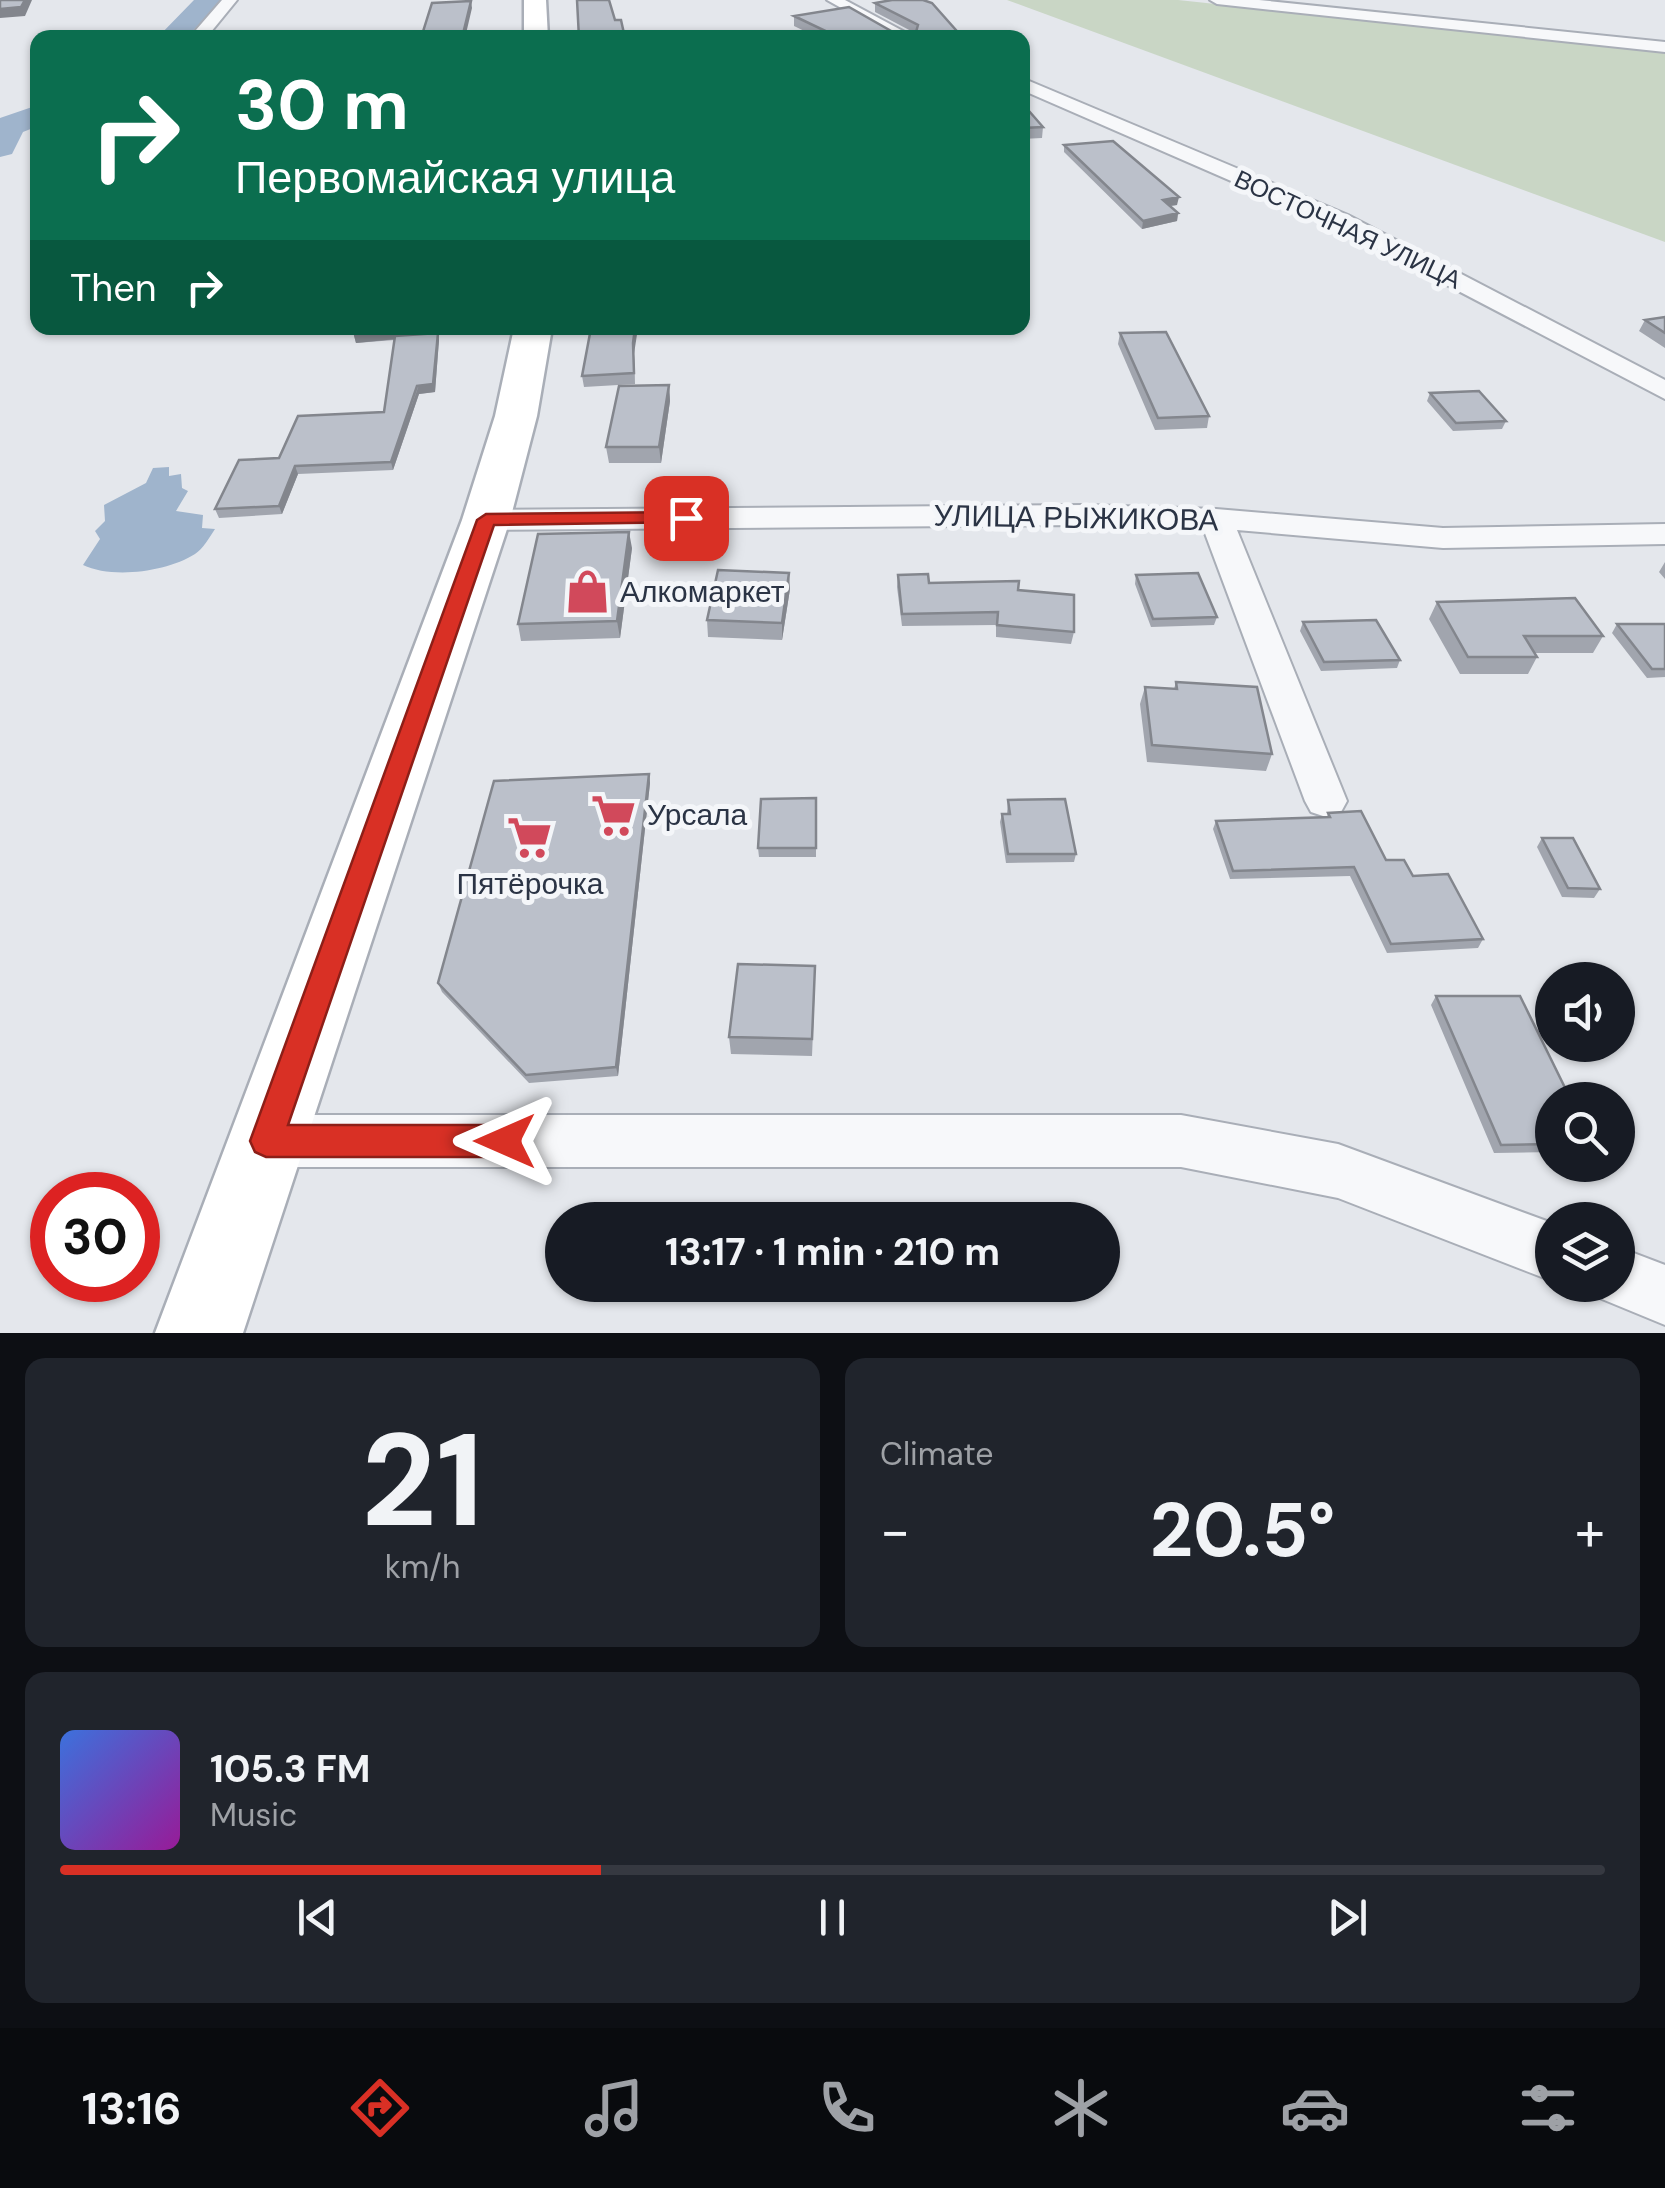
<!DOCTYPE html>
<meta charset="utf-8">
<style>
:root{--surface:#171b24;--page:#20242c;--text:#f1f3f6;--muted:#9ea1a6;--line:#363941;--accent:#d93025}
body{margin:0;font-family:"DM Sans",sans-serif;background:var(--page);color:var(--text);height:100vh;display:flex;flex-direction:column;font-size:38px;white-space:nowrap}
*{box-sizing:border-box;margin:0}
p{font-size:32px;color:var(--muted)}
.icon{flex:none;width:55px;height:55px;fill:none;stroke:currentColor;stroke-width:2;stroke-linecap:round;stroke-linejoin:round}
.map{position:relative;height:1333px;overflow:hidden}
.panel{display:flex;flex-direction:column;gap:25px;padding:25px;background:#0d0f14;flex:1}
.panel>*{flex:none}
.hud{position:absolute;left:30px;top:30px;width:1000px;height:305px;border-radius:20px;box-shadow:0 2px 8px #0004;background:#0b6e4f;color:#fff;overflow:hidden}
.tools{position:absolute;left:1535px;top:962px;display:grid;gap:20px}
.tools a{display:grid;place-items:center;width:100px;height:100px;border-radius:50%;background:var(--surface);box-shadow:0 2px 8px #0004;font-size:50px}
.speed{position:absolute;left:30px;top:1172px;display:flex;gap:20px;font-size:50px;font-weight:700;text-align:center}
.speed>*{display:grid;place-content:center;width:130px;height:130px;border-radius:50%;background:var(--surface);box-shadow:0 2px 8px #0004;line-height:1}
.speed .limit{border:15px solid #d22;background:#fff;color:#111}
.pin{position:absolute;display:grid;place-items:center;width:85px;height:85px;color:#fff;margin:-42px;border-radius:20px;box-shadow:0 5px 15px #0006}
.me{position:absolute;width:110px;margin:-55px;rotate:270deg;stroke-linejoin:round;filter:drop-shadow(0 0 8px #0008)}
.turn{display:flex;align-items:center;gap:35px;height:210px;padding:0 40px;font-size:45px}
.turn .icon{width:130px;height:130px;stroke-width:2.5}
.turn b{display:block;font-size:70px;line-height:85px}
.then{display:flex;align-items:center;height:95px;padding:0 40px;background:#0003;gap:20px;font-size:38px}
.big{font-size:75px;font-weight:700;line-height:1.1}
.panel .widget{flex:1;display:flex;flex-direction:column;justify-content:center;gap:15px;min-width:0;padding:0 35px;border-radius:20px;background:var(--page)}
.panel .dial{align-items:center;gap:0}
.dial b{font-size:130px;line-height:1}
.song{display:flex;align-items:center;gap:30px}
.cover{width:120px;height:120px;border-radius:15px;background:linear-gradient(135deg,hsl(220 70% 55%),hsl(300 70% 35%))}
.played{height:10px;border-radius:5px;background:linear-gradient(90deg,var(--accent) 35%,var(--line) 35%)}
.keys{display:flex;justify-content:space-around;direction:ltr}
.heat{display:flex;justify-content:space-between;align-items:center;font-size:55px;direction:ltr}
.panel .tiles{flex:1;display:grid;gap:25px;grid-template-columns:1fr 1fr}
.widget:last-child{grid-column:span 2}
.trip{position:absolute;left:545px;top:1202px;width:575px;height:100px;border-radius:50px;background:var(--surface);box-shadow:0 2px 8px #0004;font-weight:700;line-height:100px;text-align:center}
.tabs{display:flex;height:160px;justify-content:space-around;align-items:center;background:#090b0e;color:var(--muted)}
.tabs .icon{width:70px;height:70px}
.tabs .current{color:var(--accent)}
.tabs b{font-size:45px;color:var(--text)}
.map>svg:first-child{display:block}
.green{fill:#c9d6c5}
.water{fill:#9fb4cc}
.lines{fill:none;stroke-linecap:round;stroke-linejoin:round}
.river{fill:#9fb4cc;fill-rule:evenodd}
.minor-casing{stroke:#a9aeb7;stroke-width:4}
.secondary-casing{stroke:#a9aeb7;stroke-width:5}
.minor{fill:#f7f8fa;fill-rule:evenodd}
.secondary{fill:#fff;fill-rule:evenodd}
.wall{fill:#a1a5ae}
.shaded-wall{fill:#83868d}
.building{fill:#bbc0ca;stroke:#83868d;stroke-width:2.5}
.route{fill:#d93025;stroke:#8d1f18;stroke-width:2.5}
.labels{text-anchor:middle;stroke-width:10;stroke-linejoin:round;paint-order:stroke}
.far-street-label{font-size:25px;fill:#2b3445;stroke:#f4f6f9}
.street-label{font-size:30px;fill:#2b3445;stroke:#f4f6f9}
.poi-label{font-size:30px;fill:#2b3445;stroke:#f4f6f9;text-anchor:start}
</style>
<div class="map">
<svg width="1665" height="1333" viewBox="0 0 1665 1333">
<rect width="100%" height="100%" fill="#e4e7ec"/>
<!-- green -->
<path class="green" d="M 1007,0 L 1178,0 L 1665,52 L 1665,242 Z"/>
<!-- water -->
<path class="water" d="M 169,467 L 169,476 L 181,474 L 182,488 L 188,491 L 176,511 L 203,515 L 202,528 L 215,529 C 209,538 203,549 195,554 C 167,572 112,579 83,565 L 100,539 L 95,531 L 105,521 L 104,505 L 146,483 L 153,468 Z"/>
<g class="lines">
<!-- river -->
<path class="river" d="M 194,0 L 222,0 L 186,38 L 157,38 Z
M 38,105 L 38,126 L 23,132 L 12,154 L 0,157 L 0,118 Z"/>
<defs>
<path id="minor" d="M 222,0 L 237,0 L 206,38 L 189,38 Z
M 827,0 L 845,0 L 916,38 L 895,38 Z
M 1210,0 L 1259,0 L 1665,42 L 1665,52 L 1217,4 Z
M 1022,78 L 1348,215 L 1665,380 L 1665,399 L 1332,225 L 1022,90 Z
M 1085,505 L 1216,509 L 1443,528 L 1665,524 L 1665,544 L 1443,548 L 1237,530 L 1347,801 L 1341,812 L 1326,817 L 1311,812 L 1305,801 L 1203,528 L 1085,525 L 486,530 L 475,527 L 470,520 L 475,513 L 486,510 Z
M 266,1115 L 1181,1115 L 1338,1144 L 1552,1223 L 1552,1281 L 1338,1198 L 1181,1167 L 266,1167 L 247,1159 L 239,1141 L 247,1123 Z
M 1618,1247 L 1665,1265 L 1665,1325 L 1597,1297 L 1592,1285 L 1618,1285 Z"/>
<path id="secondary" d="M 524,0 L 546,0 L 548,38 L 524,38 Z
M 514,328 L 552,328 L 537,416 L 510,520 L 243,1333 L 155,1333 L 462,520 L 495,416 Z"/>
</defs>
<!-- minor casing -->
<use href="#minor" class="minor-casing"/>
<!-- secondary casing -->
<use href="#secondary" class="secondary-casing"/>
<!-- minor -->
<use href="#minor" class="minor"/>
<!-- secondary -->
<use href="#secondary" class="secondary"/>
</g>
<!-- wall -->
<path class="wall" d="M 875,3 L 963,38 L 819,38 L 794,26 L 794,16 L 893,32 L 913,32 L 875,12 Z
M 1022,103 L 1043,127 L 1042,138 L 1022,139 Z
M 1064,145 L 1177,205 L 1170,206 L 1178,213 L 1177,221 L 1142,229 L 1064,152 Z
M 1665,317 L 1665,348 L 1639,331 L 1645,320 Z
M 352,328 L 417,328 L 417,334 L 438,333 L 439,340 L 435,392 L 419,394 L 393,470 L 298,474 L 282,514 L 219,518 L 215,509 L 279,458 L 384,412 L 394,340 L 356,343 Z
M 1120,333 L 1209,416 L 1207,428 L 1155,430 L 1118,344 Z
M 634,354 L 635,384 L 584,387 L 582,376 Z
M 669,385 L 670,401 L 661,463 L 609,463 L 606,447 Z
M 1430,393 L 1506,421 L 1502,429 L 1453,431 L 1427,401 Z
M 632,548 L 620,638 L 521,641 L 518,624 Z
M 1665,562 L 1665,579 L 1659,572 Z
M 898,575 L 929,583 L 1018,590 L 1074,632 L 1071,644 L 996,637 L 996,625 L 902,626 L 897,587 Z
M 1136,575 L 1217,617 L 1214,625 L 1151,627 L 1135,584 Z
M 790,589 L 782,640 L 708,637 L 707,620 Z
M 1437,602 L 1603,636 L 1593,653 L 1535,653 L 1537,657 L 1528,674 L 1460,674 L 1429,619 Z
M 1303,622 L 1400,660 L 1397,668 L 1321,671 L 1300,631 Z
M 1617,624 L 1665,624 L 1665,677 L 1647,678 L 1612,633 Z
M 1176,682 L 1272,754 L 1266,771 L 1147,762 L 1140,704 L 1145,687 L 1174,689 Z
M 649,774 L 650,783 L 618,1076 L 529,1083 L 442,992 L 438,983 Z
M 816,798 L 816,857 L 759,857 L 758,848 Z
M 1008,800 L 1076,854 L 1074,862 L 1006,863 L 1000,822 L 1002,814 L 1007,814 Z
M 1328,813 L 1386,860 L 1413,876 L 1483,939 L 1478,948 L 1387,953 L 1350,876 L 1230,879 L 1213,829 L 1216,821 L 1327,817 Z
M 1542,838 L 1600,889 L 1594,898 L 1562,897 L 1537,847 Z
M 815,983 L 812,1056 L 731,1054 L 729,1037 Z
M 1436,996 L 1552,1100 L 1552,1152 L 1494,1153 L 1431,1005 Z"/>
<!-- shaded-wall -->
<path class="shaded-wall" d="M 25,0 L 32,0 L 25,16 L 0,18 L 0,9 Z
M 471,1 L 472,8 L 465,38 L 462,38 Z
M 1179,197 L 1177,205 L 1161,207 L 1163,200 Z
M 1178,213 L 1177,221 L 1142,229 L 1143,221 Z
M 352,328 L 417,328 L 417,337 L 356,343 Z
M 635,328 L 638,328 L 634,354 L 635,384 L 633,343 Z
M 438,333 L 439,340 L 435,392 L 419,394 L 393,470 L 391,462 Z
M 669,385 L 670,401 L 661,463 L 659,447 Z
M 295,466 L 298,474 L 282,514 L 279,506 Z
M 629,532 L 632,548 L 620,638 L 617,621 Z
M 789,573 L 790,589 L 782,640 L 782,623 Z
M 649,774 L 650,783 L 618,1076 L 616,1067 Z"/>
<!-- building -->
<path class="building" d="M 0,0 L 25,0 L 21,7 L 0,9 Z
M 577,0 L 609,0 L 615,20 L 621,20 L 625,38 L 579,38 Z
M 892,0 L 923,0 L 932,3 L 963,38 L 840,38 L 794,16 L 849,7 L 893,32 L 916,32 L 918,25 L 875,3 Z
M 471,1 L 462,38 L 421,38 L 432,3 Z
M 1022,103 L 1043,127 L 1022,128 Z
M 1113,141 L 1179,197 L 1163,200 L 1178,213 L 1143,221 L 1064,145 Z
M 1665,317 L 1665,333 L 1645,320 Z
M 591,328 L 635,328 L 633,343 L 634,373 L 582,376 Z
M 1166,332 L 1209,416 L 1158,418 L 1120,333 Z
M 438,333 L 433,384 L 417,386 L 391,462 L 295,466 L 279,506 L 215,509 L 239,460 L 279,458 L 298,416 L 384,412 L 395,336 Z
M 669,385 L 659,447 L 606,447 L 619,386 Z
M 1479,391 L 1506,421 L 1456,423 L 1430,393 Z
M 629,532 L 617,621 L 518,624 L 538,534 Z
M 718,570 L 789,573 L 782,623 L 707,620 Z
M 1198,573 L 1217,617 L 1153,619 L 1136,575 Z
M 928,574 L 929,583 L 1019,581 L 1018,590 L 1074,595 L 1074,632 L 997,625 L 998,612 L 902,614 L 898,575 Z
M 1575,598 L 1603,636 L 1524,636 L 1537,657 L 1468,657 L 1437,602 Z
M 1376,620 L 1400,660 L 1324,662 L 1303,622 Z
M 1617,624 L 1665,624 L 1665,669 L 1652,669 Z
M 1176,682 L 1257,687 L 1272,754 L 1152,745 L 1145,687 L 1177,689 Z
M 649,774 L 616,1067 L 526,1075 L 438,983 L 494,781 Z
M 816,798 L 816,848 L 758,848 L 761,799 Z
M 1065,799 L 1076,854 L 1008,854 L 1002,814 L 1010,814 L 1008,800 Z
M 1361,811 L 1386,860 L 1404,860 L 1413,876 L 1448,874 L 1483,939 L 1391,944 L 1354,867 L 1233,871 L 1216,821 L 1330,817 L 1328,813 Z
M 1542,838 L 1573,838 L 1600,889 L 1568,888 Z
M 738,964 L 815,966 L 812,1039 L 729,1037 Z
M 1436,996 L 1520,996 L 1571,1100 L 1552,1100 L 1552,1144 L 1501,1145 Z"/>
<!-- route -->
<path class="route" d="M 686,512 L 696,518 L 693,522 L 494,525 L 288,1125 L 505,1125 L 517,1130 L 521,1141 L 517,1152 L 505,1157 L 266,1157 L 255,1152 L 250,1141 L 477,520 L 486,514 Z"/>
<!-- icons -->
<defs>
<symbol id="shop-bare" viewBox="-9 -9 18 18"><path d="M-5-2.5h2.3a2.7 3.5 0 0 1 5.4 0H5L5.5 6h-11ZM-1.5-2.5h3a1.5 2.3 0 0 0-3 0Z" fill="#d1495b" stroke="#f4f6f9" stroke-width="2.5" paint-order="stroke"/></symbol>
<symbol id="supermarket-bare" viewBox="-9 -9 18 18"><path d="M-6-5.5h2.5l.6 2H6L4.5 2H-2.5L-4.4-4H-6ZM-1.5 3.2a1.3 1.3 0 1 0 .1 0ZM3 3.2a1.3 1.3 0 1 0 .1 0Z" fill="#d1495b" stroke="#f4f6f9" stroke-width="2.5" paint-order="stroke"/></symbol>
</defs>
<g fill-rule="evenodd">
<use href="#shop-bare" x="556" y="560" width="63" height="63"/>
<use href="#supermarket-bare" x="582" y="784" width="63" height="63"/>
<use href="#supermarket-bare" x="498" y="806" width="63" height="63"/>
</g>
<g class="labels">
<!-- far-street labels -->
<g class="far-street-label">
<text transform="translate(1348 229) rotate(25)" y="9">ВОСТОЧНАЯ УЛИЦА</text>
</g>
<!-- street labels -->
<g class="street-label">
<text transform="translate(1076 518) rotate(1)" y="10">УЛИЦА РЫЖИКОВА</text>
</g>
<!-- poi labels -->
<g class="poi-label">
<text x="620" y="602">Алкомаркет</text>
<text x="647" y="825">Урсала</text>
<text x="530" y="894" text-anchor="middle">Пятёрочка</text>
</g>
</g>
</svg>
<div class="tools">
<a><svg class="icon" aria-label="sound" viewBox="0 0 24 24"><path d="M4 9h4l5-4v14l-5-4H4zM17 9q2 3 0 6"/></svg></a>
<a><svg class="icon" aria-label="search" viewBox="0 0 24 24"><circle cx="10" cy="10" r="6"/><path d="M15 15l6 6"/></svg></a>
<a><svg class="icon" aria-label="layers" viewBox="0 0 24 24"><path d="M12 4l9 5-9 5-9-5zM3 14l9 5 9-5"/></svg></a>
</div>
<div class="speed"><div class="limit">30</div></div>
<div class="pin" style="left:686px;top:518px;background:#d93025"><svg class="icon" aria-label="arrive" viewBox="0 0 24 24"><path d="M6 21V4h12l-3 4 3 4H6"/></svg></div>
<svg class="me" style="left:505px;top:1141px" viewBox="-20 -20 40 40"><path d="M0-17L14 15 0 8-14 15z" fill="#d93025" stroke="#fff" stroke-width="4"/></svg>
<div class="trip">13:17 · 1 min · 210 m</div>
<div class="hud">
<div class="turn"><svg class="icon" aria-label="right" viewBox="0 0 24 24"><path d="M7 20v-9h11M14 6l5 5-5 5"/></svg><div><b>30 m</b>Первомайская улица</div></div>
<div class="then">Then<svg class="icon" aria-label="right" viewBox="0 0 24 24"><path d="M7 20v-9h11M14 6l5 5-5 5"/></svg></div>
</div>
</div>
<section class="panel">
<div class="tiles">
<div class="widget dial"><b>21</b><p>km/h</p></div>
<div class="widget"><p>Climate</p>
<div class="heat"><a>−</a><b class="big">20.5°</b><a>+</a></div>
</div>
<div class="widget">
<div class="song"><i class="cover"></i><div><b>105.3 FM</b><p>Music</p></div></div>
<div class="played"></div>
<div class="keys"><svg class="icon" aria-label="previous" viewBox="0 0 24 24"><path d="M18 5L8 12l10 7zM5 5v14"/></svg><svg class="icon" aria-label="pause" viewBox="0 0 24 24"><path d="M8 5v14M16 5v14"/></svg><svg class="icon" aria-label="next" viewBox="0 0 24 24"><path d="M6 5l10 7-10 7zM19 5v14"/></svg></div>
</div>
</div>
</section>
<nav class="tabs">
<b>13:16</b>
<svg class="icon current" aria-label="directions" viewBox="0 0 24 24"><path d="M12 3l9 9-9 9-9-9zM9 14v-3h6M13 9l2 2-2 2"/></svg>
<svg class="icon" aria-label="music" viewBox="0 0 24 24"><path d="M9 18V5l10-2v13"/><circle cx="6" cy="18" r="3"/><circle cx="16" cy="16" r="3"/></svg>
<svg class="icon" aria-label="phone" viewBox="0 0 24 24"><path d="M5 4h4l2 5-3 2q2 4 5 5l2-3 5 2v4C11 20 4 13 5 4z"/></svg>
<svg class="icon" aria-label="climate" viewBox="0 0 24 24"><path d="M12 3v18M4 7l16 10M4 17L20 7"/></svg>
<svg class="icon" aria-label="car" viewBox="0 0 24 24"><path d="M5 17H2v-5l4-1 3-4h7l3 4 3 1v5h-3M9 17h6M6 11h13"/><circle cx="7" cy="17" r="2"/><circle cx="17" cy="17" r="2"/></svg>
<svg class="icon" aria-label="filters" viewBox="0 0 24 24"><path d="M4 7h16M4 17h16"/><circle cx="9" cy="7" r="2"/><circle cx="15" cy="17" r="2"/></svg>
</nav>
